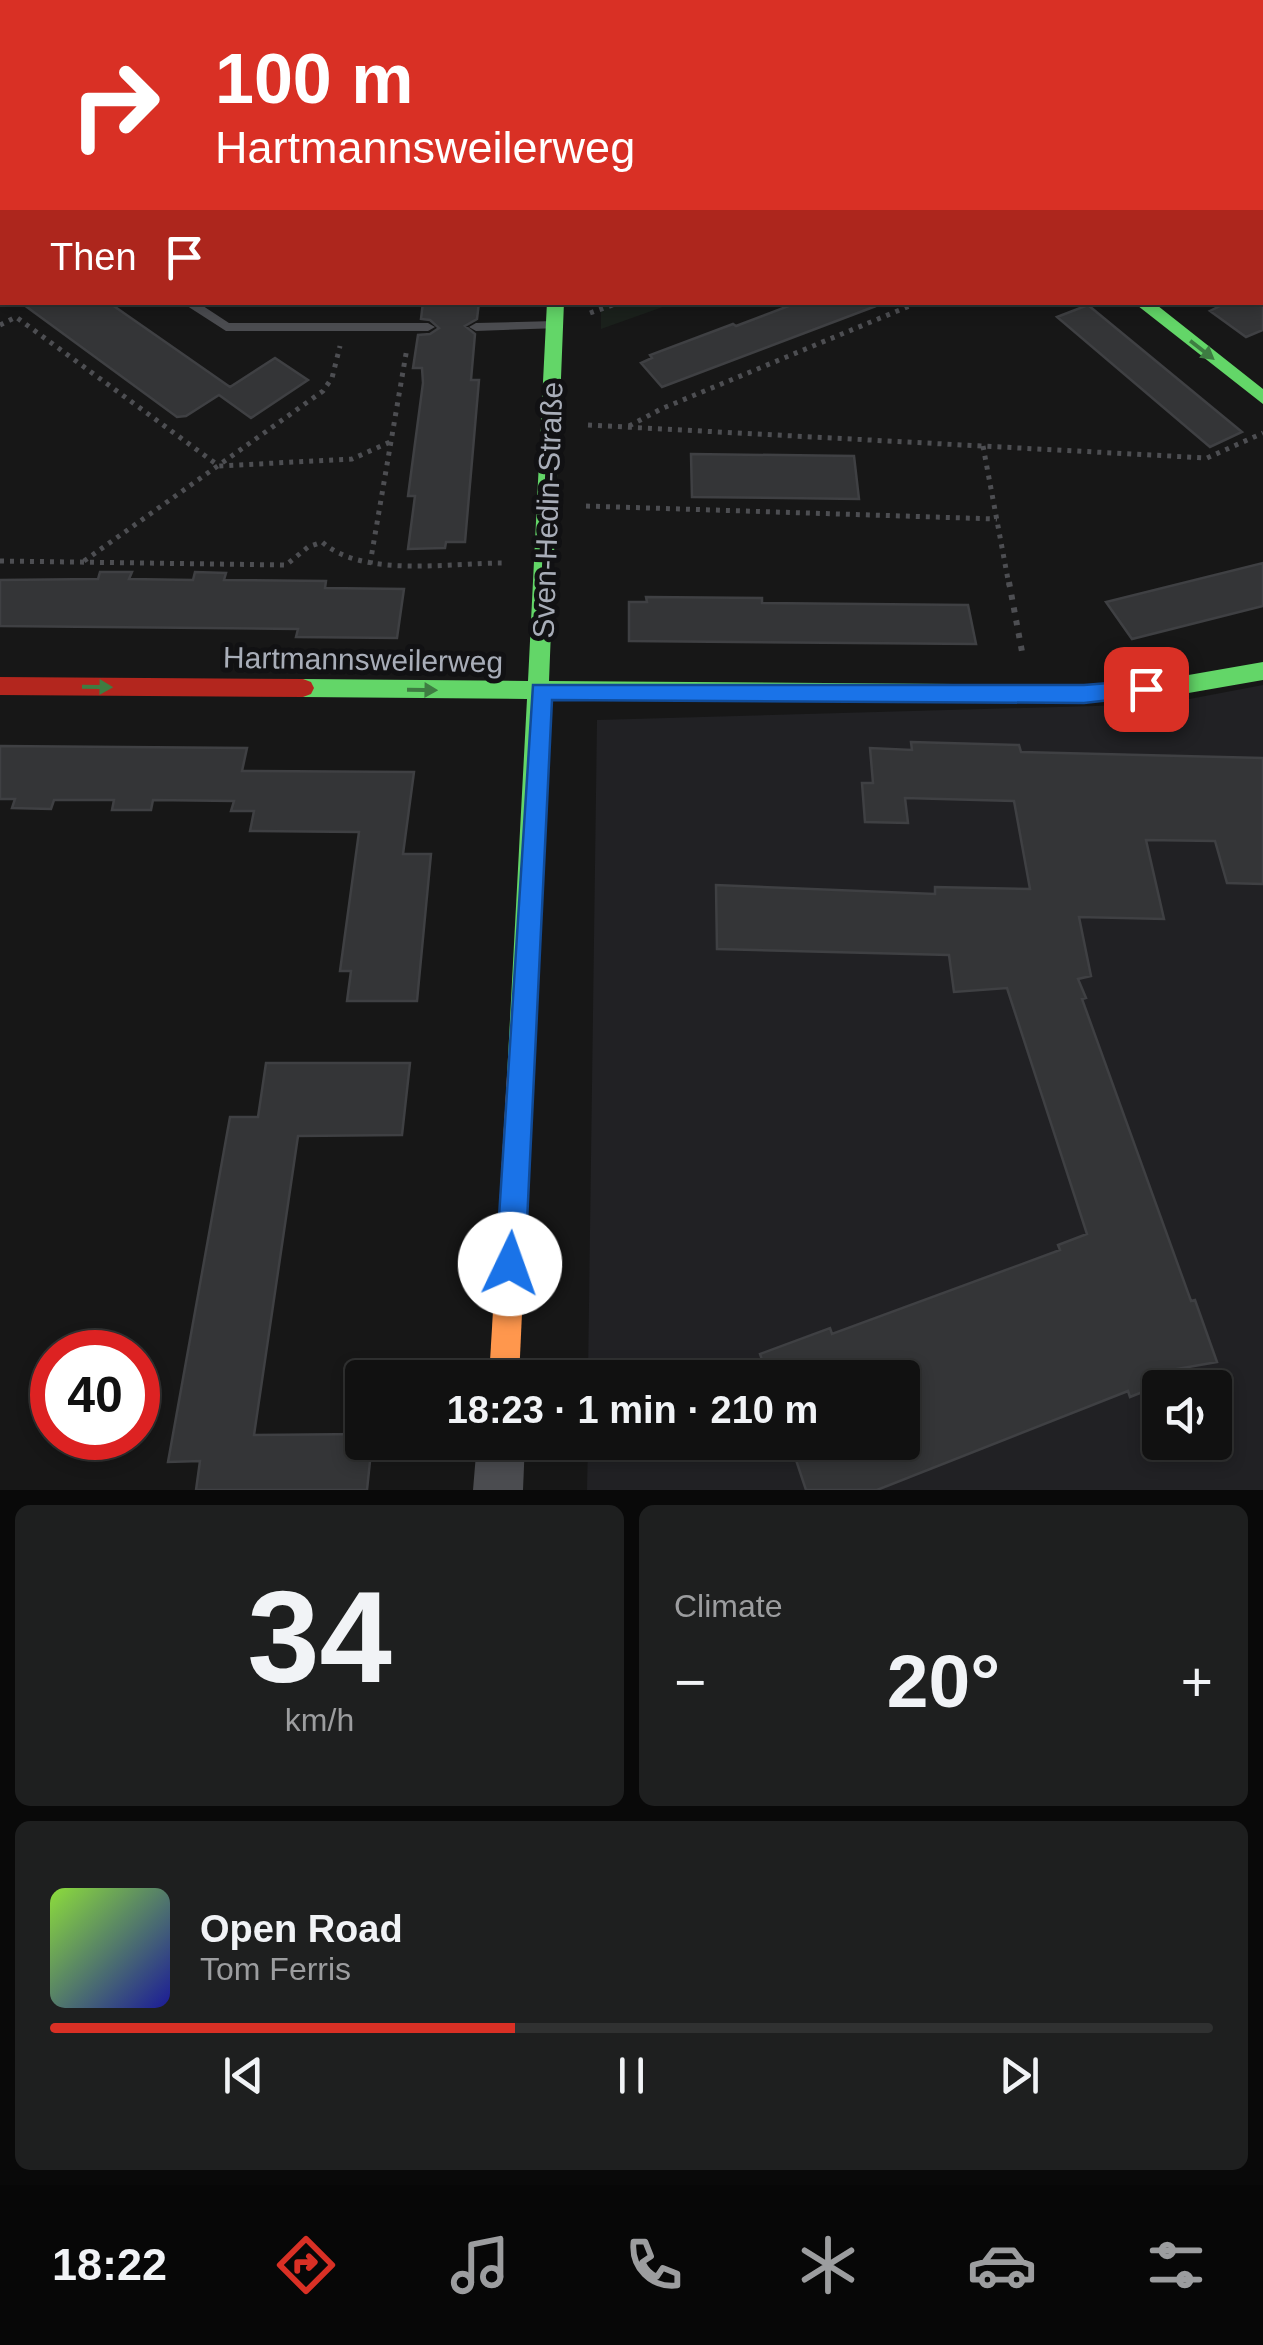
<!DOCTYPE html>
<meta charset="utf-8">
<style>
:root{--surface:#111;--page:#1e1f1f;--text:#f1f3f6;--muted:#9c9d9f;--line:#303131;--accent:#d93025}
body{margin:0;font-family:Helvetica,sans-serif;background:var(--page);color:var(--text);height:100vh;display:flex;flex-direction:column;font-size:38px;white-space:nowrap}
*{box-sizing:border-box;margin:0}
p{font-size:32px;color:var(--muted)}
.icon{flex:none;width:55px;height:55px;fill:none;stroke:currentColor;stroke-width:2;stroke-linecap:round;stroke-linejoin:round}
.map{position:relative;height:1490px;overflow:hidden}
.sheet{display:flex;flex-direction:column;gap:15px;padding:15px;background:#090909;flex:1}
.sheet>*{flex:none}
.hud{position:absolute;left:0px;top:0px;width:1265px;height:305px;box-shadow:0 5px 15px #0003,0 0 0 2px var(--line);background:#d93025;color:#fff;overflow:hidden}
.fabs{position:absolute;left:1142px;top:1370px;display:grid;gap:20px}
.fabs a{display:grid;place-items:center;width:90px;height:90px;border-radius:10px;background:var(--surface);box-shadow:0 5px 15px #0003,0 0 0 2px var(--line);font-size:50px}
.speed{position:absolute;left:30px;top:1330px;display:flex;gap:20px;font-size:50px;font-weight:700;text-align:center}
.speed>*{display:grid;place-content:center;width:130px;height:130px;border-radius:50%;background:var(--surface);box-shadow:0 5px 15px #0003,0 0 0 2px var(--line);line-height:1}
.speed .limit{border:15px solid #d22;background:#fff;color:#111}
.pin{position:absolute;display:grid;place-items:center;width:85px;height:85px;color:#fff;margin:-42px;border-radius:20px;box-shadow:0 5px 15px #0006}
.me{position:absolute;width:110px;margin:-55px;rotate:3deg;stroke-linejoin:round;filter:drop-shadow(0 0 8px #0008)}
.turn{display:flex;align-items:center;gap:35px;height:210px;padding:0 50px;font-size:45px}
.turn .icon{width:130px;height:130px;stroke-width:2.5}
.turn b{display:block;font-size:70px;line-height:85px}
.then{display:flex;align-items:center;height:95px;padding:0 50px;background:#0003;gap:20px;font-size:38px}
.big{font-size:75px;font-weight:700;line-height:1.1}
.sheet .card{flex:1;display:flex;flex-direction:column;justify-content:center;gap:15px;min-width:0;padding:0 35px;border-radius:15px;background:var(--page)}
.sheet .dial{align-items:center;gap:0}
.dial b{font-size:130px;line-height:1}
.song{display:flex;align-items:center;gap:30px}
.cover{width:120px;height:120px;border-radius:15px;background:linear-gradient(135deg,hsl(90 70% 55%),hsl(240 70% 35%))}
.played{height:10px;border-radius:5px;background:linear-gradient(90deg,var(--accent) 40%,var(--line) 40%)}
.keys{display:flex;justify-content:space-around;direction:ltr}
.heat{display:flex;justify-content:space-between;align-items:center;font-size:55px;direction:ltr}
.sheet .tiles{flex:1;display:grid;gap:15px;grid-template-columns:1fr 1fr}
.card:last-child{grid-column:span 2}
.trip{position:absolute;left:345px;top:1360px;width:575px;height:100px;border-radius:10px;background:var(--surface);box-shadow:0 5px 15px #0003,0 0 0 2px var(--line);font-weight:700;line-height:100px;text-align:center}
.tabs{display:flex;height:160px;justify-content:space-around;align-items:center;background:#070707;color:var(--muted)}
.tabs .icon{width:70px;height:70px}
.tabs .selected{color:var(--accent)}
.tabs b{font-size:45px;color:var(--text)}
.map>svg:first-child{display:block}
.built{fill:#212124;fill-rule:evenodd}
.green{fill:#1b211c}
.building{fill:#343537;stroke:#3f4043;stroke-width:2.5}
.lines{fill:none;stroke-linecap:round;stroke-linejoin:round}
.path-far2{stroke:#4d4e52;stroke-width:4;stroke-dasharray:4 5;stroke-linecap:butt}
.path-far1{stroke:#4d4e52;stroke-width:5;stroke-dasharray:4 6;stroke-linecap:butt}
.path{stroke:#4d4e52;stroke-width:6;stroke-dasharray:5 8;stroke-linecap:butt}
.lane{fill:#4b4c50;fill-rule:evenodd}
.street{fill:#4b4c50;fill-rule:evenodd}
.fast{fill:#63d668;fill-rule:evenodd}
.slow{fill:#ff974d;fill-rule:evenodd}
.jam{fill:#b3261e;fill-rule:evenodd}
.oneway{fill:#3e7d42}
.route{fill:#1a73e8;stroke:#114b97;stroke-width:2.5}
.labels{text-anchor:middle;stroke-width:10;stroke-linejoin:round;paint-order:stroke}
.street-label{font-size:30px;fill:#a8adb8;stroke:#111113}
</style>
<div class="map">
<svg width="1263" height="1490" viewBox="0 0 1263 1490">
<rect width="100%" height="100%" fill="#171717"/>
<!-- built -->
<path class="built" d="M 1263,685 L 1263,1490 L 587,1490 L 588,1443 L 902,1442 L 902,1378 L 588,1377 L 597,720 L 1163,704 ZM 1160,1388 L 1215,1388 L 1215,1442 L 1160,1442 Z"/>
<!-- green -->
<path class="green" d="M 601,302 L 674,302 L 674,303 L 601,329 Z"/>
<!-- building -->
<path class="building" d="M 1263,287 L 1263,330 L 1246,337 L 1210,311 L 1228,302 L 1262,302 Z
M 20,302 L 108,302 L 230,387 L 275,358 L 308,380 L 251,418 L 219,395 L 186,416 L 177,417 Z
M 423,302 L 479,302 L 477,319 L 465,326 L 475,334 L 471,380 L 479,380 L 465,542 L 446,542 L 445,548 L 408,549 L 415,496 L 408,496 L 423,383 L 422,368 L 413,368 L 418,335 L 430,334 L 439,328 L 430,320 L 421,319 Z
M 799,302 L 876,306 L 662,387 L 641,363 L 652,358 L 650,355 L 733,324 L 736,326 Z
M 1088,305 L 1242,432 L 1210,447 L 1057,317 Z
M 691,454 L 854,456 L 859,499 L 692,497 Z
M 1263,563 L 1263,606 L 1132,639 L 1106,602 Z
M 100,572 L 132,572 L 129,579 L 193,580 L 195,572 L 226,573 L 224,580 L 326,581 L 325,588 L 404,589 L 397,638 L 296,637 L 298,629 L 0,626 L 0,580 L 98,579 Z
M 646,597 L 762,598 L 762,603 L 968,605 L 976,644 L 629,641 L 629,602 L 647,602 Z
M 911,742 L 1019,745 L 1021,752 L 1263,758 L 1263,884 L 1227,883 L 1215,841 L 1146,840 L 1164,919 L 1079,917 L 1091,976 L 1078,979 L 1086,998 L 1082,999 L 1191,1301 L 1195,1300 L 1217,1362 L 1160,1372 L 1165,1383 L 1130,1397 L 1128,1391 L 877,1490 L 806,1490 L 790,1442 L 902,1442 L 902,1378 L 768,1378 L 760,1354 L 830,1328 L 832,1334 L 1060,1250 L 1058,1245 L 1087,1234 L 1007,988 L 954,992 L 949,955 L 717,949 L 716,885 L 935,894 L 935,887 L 1030,889 L 1014,801 L 905,798 L 908,823 L 865,822 L 862,783 L 873,783 L 870,748 L 912,750 Z
M 0,746 L 247,748 L 242,771 L 414,772 L 403,854 L 431,854 L 417,1001 L 347,1001 L 351,971 L 340,971 L 359,832 L 250,831 L 254,811 L 231,811 L 234,801 L 153,800 L 151,810 L 112,810 L 114,800 L 54,800 L 51,809 L 12,808 L 15,799 L 0,799 Z
M 266,1063 L 410,1063 L 402,1135 L 298,1136 L 254,1435 L 362,1434 L 362,1442 L 372,1442 L 367,1490 L 196,1490 L 200,1461 L 168,1462 L 230,1117 L 258,1117 Z"/>
<g class="lines">
<!-- path-far2 -->
<path class="path-far2" d="M 733,0 L 737,2"/>
<!-- path-far1 -->
<path class="path-far1" d="M 590,313 L 621,302
M 0,325 L 16,317 L 219,466 L 352,459 L 390,442
M 588,425 L 1207,458 L 1263,433
M 629,426 L 661,409 L 919,302
M 983,446 L 1009,585
M 586,506 L 997,519
M 0,561 L 286,565 L 308,547 L 322,542 C 363,578 449,563 502,563
M 84,561 L 323,391 L 332,378 L 340,346
M 370,564 L 407,348"/>
<!-- path -->
<path class="path" d="M 1009,582 L 1023,657"/>
<!-- lane -->
<path class="lane" d="M 181,302 L 197,302 L 229,323 L 428,323 L 435,327 L 428,331 L 226,331 Z
M 555,321 L 562,325 L 560,328 L 476,331 L 469,327 L 476,323 Z"/>
<!-- street -->
<path class="street" d="M 478,0 L 499,0 L 500,2 L 479,2 Z
M 949,0 L 971,0 L 972,2 L 950,2 Z
M 0,72 L 2,73 L 2,86 L 0,86 Z
M 1262,225 L 1263,225 L 1263,241 L 1262,241 Z
M 477,1442 L 525,1442 L 523,1490 L 473,1490 Z"/>
<!-- fast -->
<path class="fast" d="M 2,164 L 2,174 L 0,175 L 0,165 Z
M 547,302 L 564,302 L 549,681 L 1084,685 L 1177,677 L 1263,662 L 1263,680 L 1177,695 L 1084,703 L 549,699 L 533,1076 L 529,1085 L 520,1089 L 511,1085 L 507,1076 L 527,699 L 303,697 L 295,694 L 292,688 L 295,682 L 303,679 L 528,681 Z
M 1133,302 L 1153,302 L 1263,389 L 1263,404 Z"/>
<!-- slow -->
<path class="slow" d="M 520,1063 L 529,1067 L 533,1076 L 519,1378 L 489,1378 L 507,1076 L 511,1067 Z"/>
<!-- jam -->
<path class="jam" d="M 0,677 L 303,679 L 311,682 L 314,688 L 311,694 L 303,697 L 0,695 Z"/>
</g>
<!-- one-way arrows -->
<defs><path id="oneway-solid" d="M-6-.8H1V-3.2L6.5 0L1 3.2V.8H-6Z" transform="scale(2.5)"/></defs>
<g class="oneway">
<use href="#oneway-solid" transform="translate(1202 350) rotate(38)"/>
<use href="#oneway-solid" transform="translate(97 687) rotate(1)"/>
<use href="#oneway-solid" transform="translate(422 690) rotate(1)"/>
</g>
<!-- route -->
<path class="route" d="M 1146,680 L 1157,689 L 1154,695 L 1084,703 L 552,700 L 525,1264 L 521,1275 L 510,1279 L 500,1275 L 496,1264 L 533,685 L 1084,685 Z"/>
<g class="labels">
<!-- street labels -->
<g class="street-label">
<text transform="translate(548 510) rotate(-88)" y="10">Sven-Hedin-Straße</text>
<text transform="translate(363 660) rotate(1)" y="10">Hartmannsweilerweg</text>
</g>
</g>
</svg>
<div class="fabs">
<a><svg class="icon" aria-label="sound" viewBox="0 0 24 24"><path d="M4 9h4l5-4v14l-5-4H4zM17 9q2 3 0 6"/></svg></a>
</div>
<div class="speed"><div class="limit">40</div></div>
<div class="pin" style="left:1146px;top:689px;background:#d93025"><svg class="icon" aria-label="arrive" viewBox="0 0 24 24"><path d="M6 21V4h12l-3 4 3 4H6"/></svg></div>
<svg class="me" style="left:510px;top:1264px" viewBox="-20 -20 40 40"><circle r="19" fill="#fff"/><path d="M0-13L10 11 0 6-10 11z" fill="#1a73e8"/></svg>
<div class="trip">18:23 · 1 min · 210 m</div>
<div class="hud">
<div class="turn"><svg class="icon" aria-label="right" viewBox="0 0 24 24"><path d="M7 20v-9h11M14 6l5 5-5 5"/></svg><div><b>100 m</b>Hartmannsweilerweg</div></div>
<div class="then">Then<svg class="icon" aria-label="arrive" viewBox="0 0 24 24"><path d="M6 21V4h12l-3 4 3 4H6"/></svg></div>
</div>
</div>
<section class="sheet">
<div class="tiles">
<div class="card dial"><b>34</b><p>km/h</p></div>
<div class="card"><p>Climate</p>
<div class="heat"><a>−</a><b class="big">20°</b><a>+</a></div>
</div>
<div class="card">
<div class="song"><i class="cover"></i><div><b>Open Road</b><p>Tom Ferris</p></div></div>
<div class="played"></div>
<div class="keys"><svg class="icon" aria-label="previous" viewBox="0 0 24 24"><path d="M18 5L8 12l10 7zM5 5v14"/></svg><svg class="icon" aria-label="pause" viewBox="0 0 24 24"><path d="M8 5v14M16 5v14"/></svg><svg class="icon" aria-label="next" viewBox="0 0 24 24"><path d="M6 5l10 7-10 7zM19 5v14"/></svg></div>
</div>
</div>
</section>
<nav class="tabs">
<b>18:22</b>
<svg class="icon selected" aria-label="directions" viewBox="0 0 24 24"><path d="M12 3l9 9-9 9-9-9zM9 14v-3h6M13 9l2 2-2 2"/></svg>
<svg class="icon" aria-label="music" viewBox="0 0 24 24"><path d="M9 18V5l10-2v13"/><circle cx="6" cy="18" r="3"/><circle cx="16" cy="16" r="3"/></svg>
<svg class="icon" aria-label="phone" viewBox="0 0 24 24"><path d="M5 4h4l2 5-3 2q2 4 5 5l2-3 5 2v4C11 20 4 13 5 4z"/></svg>
<svg class="icon" aria-label="climate" viewBox="0 0 24 24"><path d="M12 3v18M4 7l16 10M4 17L20 7"/></svg>
<svg class="icon" aria-label="car" viewBox="0 0 24 24"><path d="M5 17H2v-5l4-1 3-4h7l3 4 3 1v5h-3M9 17h6M6 11h13"/><circle cx="7" cy="17" r="2"/><circle cx="17" cy="17" r="2"/></svg>
<svg class="icon" aria-label="filters" viewBox="0 0 24 24"><path d="M4 7h16M4 17h16"/><circle cx="9" cy="7" r="2"/><circle cx="15" cy="17" r="2"/></svg>
</nav>
